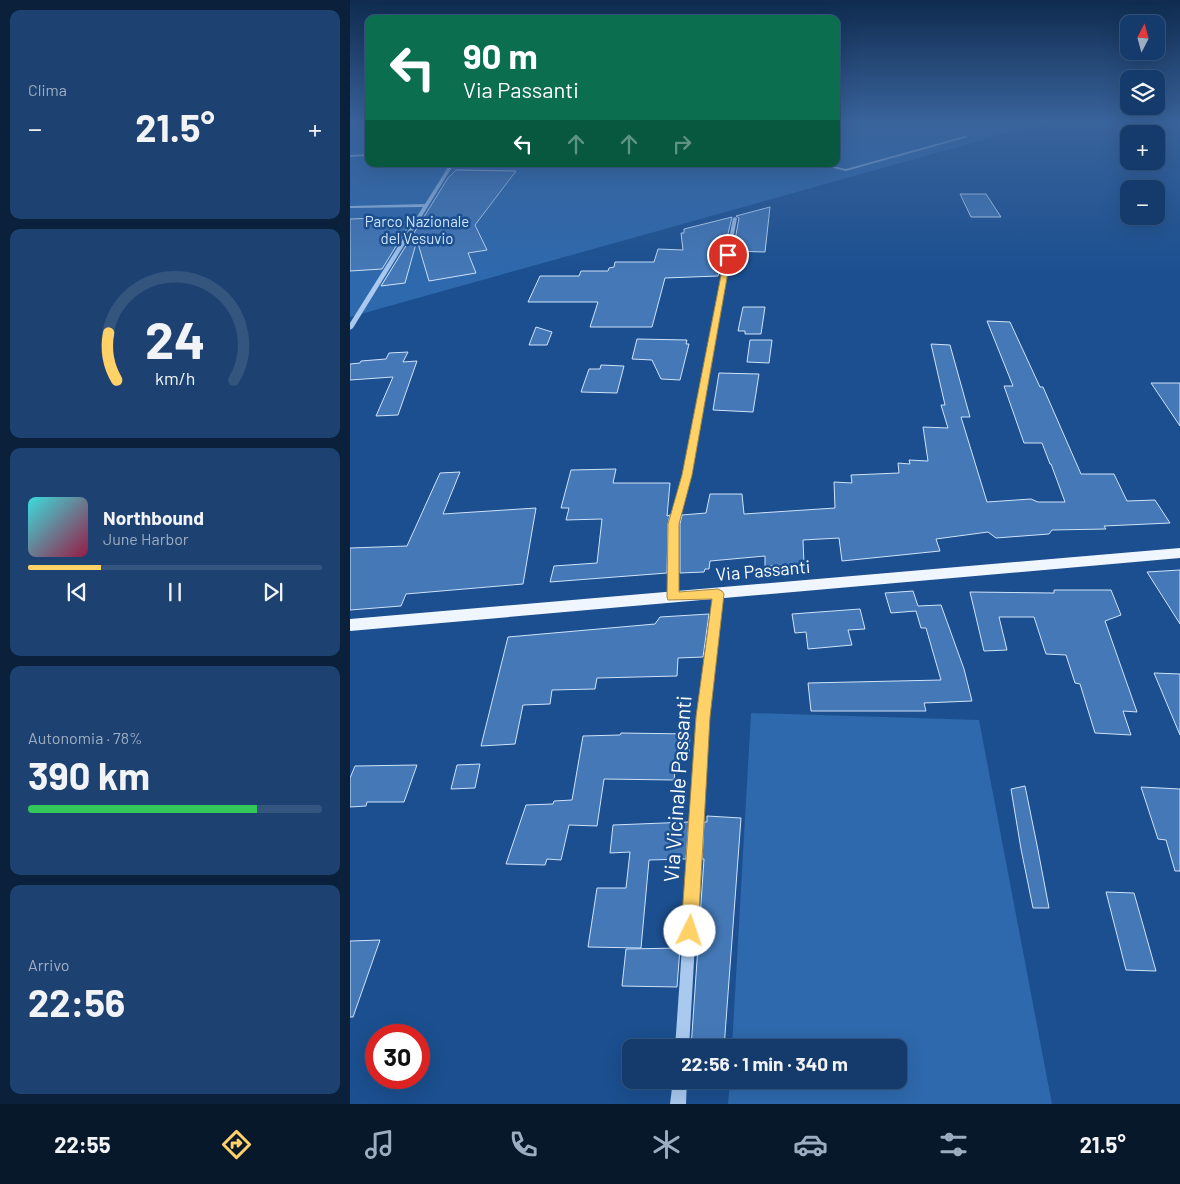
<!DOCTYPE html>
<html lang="it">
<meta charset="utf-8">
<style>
:root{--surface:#143b6b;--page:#1d4271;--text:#f1f3f6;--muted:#9dadc1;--line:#33557e;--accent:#ffd166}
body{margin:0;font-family:Barlow,sans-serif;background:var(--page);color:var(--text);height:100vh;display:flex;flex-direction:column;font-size:19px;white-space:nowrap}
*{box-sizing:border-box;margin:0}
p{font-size:16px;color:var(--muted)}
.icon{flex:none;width:28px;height:28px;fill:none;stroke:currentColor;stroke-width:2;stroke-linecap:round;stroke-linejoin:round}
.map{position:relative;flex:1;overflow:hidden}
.details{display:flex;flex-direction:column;gap:10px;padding:10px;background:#0b203b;width:350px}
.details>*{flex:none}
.top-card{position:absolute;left:15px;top:15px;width:475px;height:152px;border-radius:10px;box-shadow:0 5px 20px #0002,0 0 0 1px var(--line);background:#0b6e4f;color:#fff;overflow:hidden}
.needle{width:32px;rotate:6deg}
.buttons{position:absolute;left:770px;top:15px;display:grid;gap:10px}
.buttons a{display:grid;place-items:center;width:45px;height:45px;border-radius:10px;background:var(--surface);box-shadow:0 5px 20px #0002,0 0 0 1px var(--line);font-size:25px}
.speed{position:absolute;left:15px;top:1024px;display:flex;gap:10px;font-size:25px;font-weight:700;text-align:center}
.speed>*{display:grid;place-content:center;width:65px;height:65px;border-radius:50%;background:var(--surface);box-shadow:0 5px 20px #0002,0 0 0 1px var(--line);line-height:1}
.speed .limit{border:8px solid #d22;background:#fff;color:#111}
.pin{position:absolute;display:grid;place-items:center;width:42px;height:42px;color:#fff;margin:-21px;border:2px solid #fff;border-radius:50%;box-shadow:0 1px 5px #0007}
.me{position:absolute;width:55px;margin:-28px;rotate:4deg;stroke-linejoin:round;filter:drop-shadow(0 0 4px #0008)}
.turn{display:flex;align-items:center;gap:18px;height:105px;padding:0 15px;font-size:22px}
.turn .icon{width:65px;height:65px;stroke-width:2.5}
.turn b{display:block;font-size:35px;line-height:42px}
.lanes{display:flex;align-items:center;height:48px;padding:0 15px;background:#0003;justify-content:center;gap:25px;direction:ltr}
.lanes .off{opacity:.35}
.big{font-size:38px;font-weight:700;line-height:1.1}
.details .tile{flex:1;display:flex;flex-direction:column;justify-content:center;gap:8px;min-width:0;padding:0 18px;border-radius:10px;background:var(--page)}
.details .dial{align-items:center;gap:0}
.dial svg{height:130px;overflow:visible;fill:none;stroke:var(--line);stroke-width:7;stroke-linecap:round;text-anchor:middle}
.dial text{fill:var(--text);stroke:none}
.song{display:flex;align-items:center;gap:15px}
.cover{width:60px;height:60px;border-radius:8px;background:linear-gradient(135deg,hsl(180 70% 55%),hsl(340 70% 35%))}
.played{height:5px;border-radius:2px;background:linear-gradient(90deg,var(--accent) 25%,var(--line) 25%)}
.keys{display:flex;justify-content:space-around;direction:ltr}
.heat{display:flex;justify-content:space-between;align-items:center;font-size:28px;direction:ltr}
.charge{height:8px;border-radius:4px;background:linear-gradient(90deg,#34c759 78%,var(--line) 0)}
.trip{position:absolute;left:272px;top:1039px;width:285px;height:50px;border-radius:10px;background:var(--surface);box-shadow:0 5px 20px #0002,0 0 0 1px var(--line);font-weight:700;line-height:50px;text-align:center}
.tab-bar{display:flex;height:80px;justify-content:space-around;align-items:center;background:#08182b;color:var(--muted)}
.tab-bar .icon{width:35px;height:35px}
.tab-bar .selected{color:var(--accent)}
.tab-bar b{font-size:22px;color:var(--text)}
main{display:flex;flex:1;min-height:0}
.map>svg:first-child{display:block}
.green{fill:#2e69ad}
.building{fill:#4478b7;stroke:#cfe3fa}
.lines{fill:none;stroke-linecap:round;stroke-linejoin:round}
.minor{fill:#a9c9ee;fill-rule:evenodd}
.major{fill:#f0f6ff;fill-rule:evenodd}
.route{fill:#ffd166;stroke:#a68842}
.labels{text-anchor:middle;stroke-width:5;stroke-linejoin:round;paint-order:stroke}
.far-park-label{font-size:15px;fill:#cfe3fa;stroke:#1b4f8f}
.street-label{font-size:18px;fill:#fff;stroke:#1b4f8f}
.near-street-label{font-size:21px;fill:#fff;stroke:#1b4f8f}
</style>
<main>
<section class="details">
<div class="tile"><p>Clima</p>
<div class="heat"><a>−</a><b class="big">21.5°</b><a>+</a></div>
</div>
<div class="tile dial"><svg viewBox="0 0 100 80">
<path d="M14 69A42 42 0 1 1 86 69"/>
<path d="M14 69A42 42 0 0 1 9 40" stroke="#ffd166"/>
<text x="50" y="56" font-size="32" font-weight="700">24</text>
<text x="50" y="72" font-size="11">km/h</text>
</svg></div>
<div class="tile">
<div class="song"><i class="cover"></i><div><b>Northbound</b><p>June Harbor</p></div></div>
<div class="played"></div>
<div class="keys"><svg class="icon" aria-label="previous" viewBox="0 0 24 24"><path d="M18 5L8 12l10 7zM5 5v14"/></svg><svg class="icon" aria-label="pause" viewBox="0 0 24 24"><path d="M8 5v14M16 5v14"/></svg><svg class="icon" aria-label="next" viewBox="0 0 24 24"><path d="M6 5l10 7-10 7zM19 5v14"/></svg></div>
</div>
<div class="tile"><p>Autonomia · 78%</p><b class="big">390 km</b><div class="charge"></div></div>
<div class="tile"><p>Arrivo</p><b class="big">22:56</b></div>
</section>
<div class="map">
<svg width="830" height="1104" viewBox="0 0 830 1104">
<rect width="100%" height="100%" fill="#1b4f8f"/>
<!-- green -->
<path class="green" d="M 0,120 L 19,120 L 19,164 L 486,164 L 486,120 L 704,120 L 0,317 Z
M 401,713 L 629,720 L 702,1104 L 378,1104 L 380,1080 L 549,1080 L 549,1048 L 382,1047 Z"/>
<!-- building -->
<path class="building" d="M 106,170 L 166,171 L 125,225 L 137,250 L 118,253 L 126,273 L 79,281 L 67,240 L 55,283 L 31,286 L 98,178 Z
M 610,194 L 636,194 L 651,217 L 621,217 Z
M 420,207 L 415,252 L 383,251 L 389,218 L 386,216 Z
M 382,217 L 368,276 L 315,278 L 302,327 L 240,327 L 248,302 L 178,302 L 190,276 L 229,276 L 231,271 L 258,271 L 259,268 L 264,267 L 265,262 L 304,262 L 308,249 L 333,250 L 331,233 L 334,233 L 334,229 Z
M 28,218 L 24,224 L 61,222 L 32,269 L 0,271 L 0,219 Z
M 393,307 L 415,307 L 411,334 L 395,334 L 395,331 L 388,331 Z
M 637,321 L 660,322 L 690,387 L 693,387 L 731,474 L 764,474 L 777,501 L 805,500 L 820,523 L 754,526 L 756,529 L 702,530 L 699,534 L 646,538 L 638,532 L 586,539 L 590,551 L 492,561 L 489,538 L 453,540 L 454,564 L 415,566 L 415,556 L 360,561 L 359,569 L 355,569 L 354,572 L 330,573 L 330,524 L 332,515 L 356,513 L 360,494 L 392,494 L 394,514 L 485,508 L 484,482 L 502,483 L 501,475 L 549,473 L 548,463 L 560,464 L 559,460 L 578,461 L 573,427 L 598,428 L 591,405 L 595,405 L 581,344 L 600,345 L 620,417 L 611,417 L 637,502 L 681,499 L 688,502 L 715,502 L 701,464 L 700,464 L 692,443 L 674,443 L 654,386 L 663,386 Z
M 186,327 L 202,332 L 197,345 L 179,345 Z
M 287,339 L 337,340 L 336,344 L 339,344 L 330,380 L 311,379 L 302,360 L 282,359 Z
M 400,340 L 422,340 L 419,363 L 397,362 Z
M 58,352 L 53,362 L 67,361 L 48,415 L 26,416 L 43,377 L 0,380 L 0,364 L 10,363 L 11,361 L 36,359 L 39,353 Z
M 251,365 L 274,366 L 267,393 L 231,392 L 239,369 L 250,369 Z
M 369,373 L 409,374 L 403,412 L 363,410 Z
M 801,383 L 830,383 L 830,426 Z
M 266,469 L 263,483 L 320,483 L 317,516 L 320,515 L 318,524 L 317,573 L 200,582 L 204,566 L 247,563 L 252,519 L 216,520 L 219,508 L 211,508 L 221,470 Z
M 110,472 L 93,514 L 186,508 L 173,584 L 56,594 L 51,606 L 0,610 L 0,548 L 57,546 L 90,473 Z
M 830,570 L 830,624 L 797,572 Z
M 704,590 L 761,590 L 771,615 L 755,621 L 787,712 L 773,711 L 781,735 L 745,733 L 730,684 L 725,683 L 716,655 L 696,654 L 684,617 L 649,617 L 657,650 L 634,651 L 620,592 L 704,593 Z
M 563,591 L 568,606 L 591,605 L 614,669 L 622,701 L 574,703 L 576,711 L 461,711 L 458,683 L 591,680 L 576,628 L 571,628 L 566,611 L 541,613 L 535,593 Z
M 510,609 L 515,629 L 498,630 L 502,645 L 458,649 L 456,632 L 445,633 L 442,614 Z
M 359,614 L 353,657 L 328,658 L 327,676 L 247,678 L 245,689 L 202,690 L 200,704 L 173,705 L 165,744 L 131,746 L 158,637 L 305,624 L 310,617 Z
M 804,673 L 830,674 L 830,735 Z
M 271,733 L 340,734 L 339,754 L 327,754 L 324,780 L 254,779 L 247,826 L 219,825 L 211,860 L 197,859 L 195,865 L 156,864 L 176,805 L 203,804 L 204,801 L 222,800 L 233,736 L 270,735 Z
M 130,764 L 125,788 L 101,789 L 107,765 Z
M 67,765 L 54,802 L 17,802 L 16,806 L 0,807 L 0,778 L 5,766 Z
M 675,786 L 688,850 L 699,908 L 683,908 L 671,849 L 661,789 Z
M 791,787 L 830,789 L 830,871 L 825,871 L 816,840 L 808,839 Z
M 357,816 L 391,818 L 374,1048 L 341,1048 L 354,859 L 352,859 L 354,822 L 357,822 Z
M 339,822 L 336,859 L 299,860 L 291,948 L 238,947 L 247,888 L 276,888 L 280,852 L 260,853 L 263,825 Z
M 756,892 L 784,893 L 806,971 L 776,970 Z
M 30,940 L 3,1017 L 0,1017 L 0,941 Z
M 330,948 L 327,987 L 272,986 L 276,949 Z"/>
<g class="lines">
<!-- minor -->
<path class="minor" d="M 615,136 L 618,137 L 496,171 L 466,164 L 473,164 L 496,169 Z
M 19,154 L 19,156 L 0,157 L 0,155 Z
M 100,164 L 104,164 L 3,328 L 0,330 L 0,323 L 73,207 L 0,208 L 0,206 L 75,204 Z
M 385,217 L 387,218 L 341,475 L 328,524 L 328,597 L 326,600 L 320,600 L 318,597 L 320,524 L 333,475 L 383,218 Z
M 368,590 L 371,591 L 373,594 L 358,717 L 339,1048 L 325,1048 L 348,717 L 363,594 L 365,591 Z
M 323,1080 L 337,1080 L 336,1104 L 320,1104 Z"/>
<!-- major -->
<path class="major" d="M 830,548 L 830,558 L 0,631 L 0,619 Z"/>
</g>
<!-- sky -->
<linearGradient id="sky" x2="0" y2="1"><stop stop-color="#0f2b4f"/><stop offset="0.44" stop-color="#39639b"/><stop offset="1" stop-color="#39639b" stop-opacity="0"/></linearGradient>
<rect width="830" height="275" fill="url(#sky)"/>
<!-- route -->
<path class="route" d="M 378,253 L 381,255 L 342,475 L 329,524 L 329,592 L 368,589 L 372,591 L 374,594 L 360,717 L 348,931 L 346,937 L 340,939 L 333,937 L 331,931 L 346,717 L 362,599 L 318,600 L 317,597 L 318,524 L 332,475 L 375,255 Z"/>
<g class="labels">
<!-- far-park labels -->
<g class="far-park-label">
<text x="67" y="227">Parco Nazionale<tspan x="67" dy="17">del Vesuvio</tspan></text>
</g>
<!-- street labels -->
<g class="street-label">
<text transform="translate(413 571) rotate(-5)" y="6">Via Passanti</text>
</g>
<!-- near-street labels -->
<g class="near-street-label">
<text transform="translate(328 789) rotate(-86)" y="7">Via Vicinale Passanti</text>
</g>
</g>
</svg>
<div class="buttons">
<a><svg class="needle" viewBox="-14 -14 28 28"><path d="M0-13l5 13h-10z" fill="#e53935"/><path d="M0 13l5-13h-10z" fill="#9dadc1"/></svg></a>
<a><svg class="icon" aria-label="layers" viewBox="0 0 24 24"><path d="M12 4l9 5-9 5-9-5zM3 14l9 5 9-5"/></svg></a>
<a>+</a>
<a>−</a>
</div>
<div class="speed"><div class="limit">30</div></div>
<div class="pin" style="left:378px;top:255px;background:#d93025"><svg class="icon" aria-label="arrive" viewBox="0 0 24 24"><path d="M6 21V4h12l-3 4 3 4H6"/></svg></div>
<svg class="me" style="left:340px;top:931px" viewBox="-20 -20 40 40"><circle r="19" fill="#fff"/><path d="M0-13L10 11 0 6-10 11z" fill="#ffd166"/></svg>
<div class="trip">22:56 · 1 min · 340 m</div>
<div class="top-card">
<div class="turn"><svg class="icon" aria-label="left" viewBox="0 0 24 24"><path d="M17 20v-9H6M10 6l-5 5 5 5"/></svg><div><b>90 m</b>Via Passanti</div></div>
<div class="lanes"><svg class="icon" aria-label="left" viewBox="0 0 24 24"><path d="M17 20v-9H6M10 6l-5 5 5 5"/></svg><svg class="icon off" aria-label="ahead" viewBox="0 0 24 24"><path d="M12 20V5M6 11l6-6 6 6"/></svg><svg class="icon off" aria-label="ahead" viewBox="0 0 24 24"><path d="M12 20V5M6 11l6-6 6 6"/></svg><svg class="icon off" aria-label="right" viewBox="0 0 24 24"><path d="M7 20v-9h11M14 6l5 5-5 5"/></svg></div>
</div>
</div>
</main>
<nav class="tab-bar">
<b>22:55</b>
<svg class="icon selected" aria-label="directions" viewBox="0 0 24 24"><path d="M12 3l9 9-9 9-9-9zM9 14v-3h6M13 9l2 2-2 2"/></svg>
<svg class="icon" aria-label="music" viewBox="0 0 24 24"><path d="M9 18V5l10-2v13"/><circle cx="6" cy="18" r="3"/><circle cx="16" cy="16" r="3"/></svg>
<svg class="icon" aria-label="phone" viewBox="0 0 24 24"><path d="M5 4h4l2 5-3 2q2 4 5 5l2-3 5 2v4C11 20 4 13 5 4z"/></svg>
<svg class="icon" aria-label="climate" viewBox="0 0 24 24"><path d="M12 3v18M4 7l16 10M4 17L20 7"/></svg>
<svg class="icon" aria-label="car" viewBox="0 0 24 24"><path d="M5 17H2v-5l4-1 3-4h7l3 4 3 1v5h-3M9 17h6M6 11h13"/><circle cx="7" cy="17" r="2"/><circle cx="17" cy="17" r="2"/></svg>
<svg class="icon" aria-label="filters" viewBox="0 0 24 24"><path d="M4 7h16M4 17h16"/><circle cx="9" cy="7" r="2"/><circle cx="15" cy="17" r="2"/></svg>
<b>21.5°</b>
</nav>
